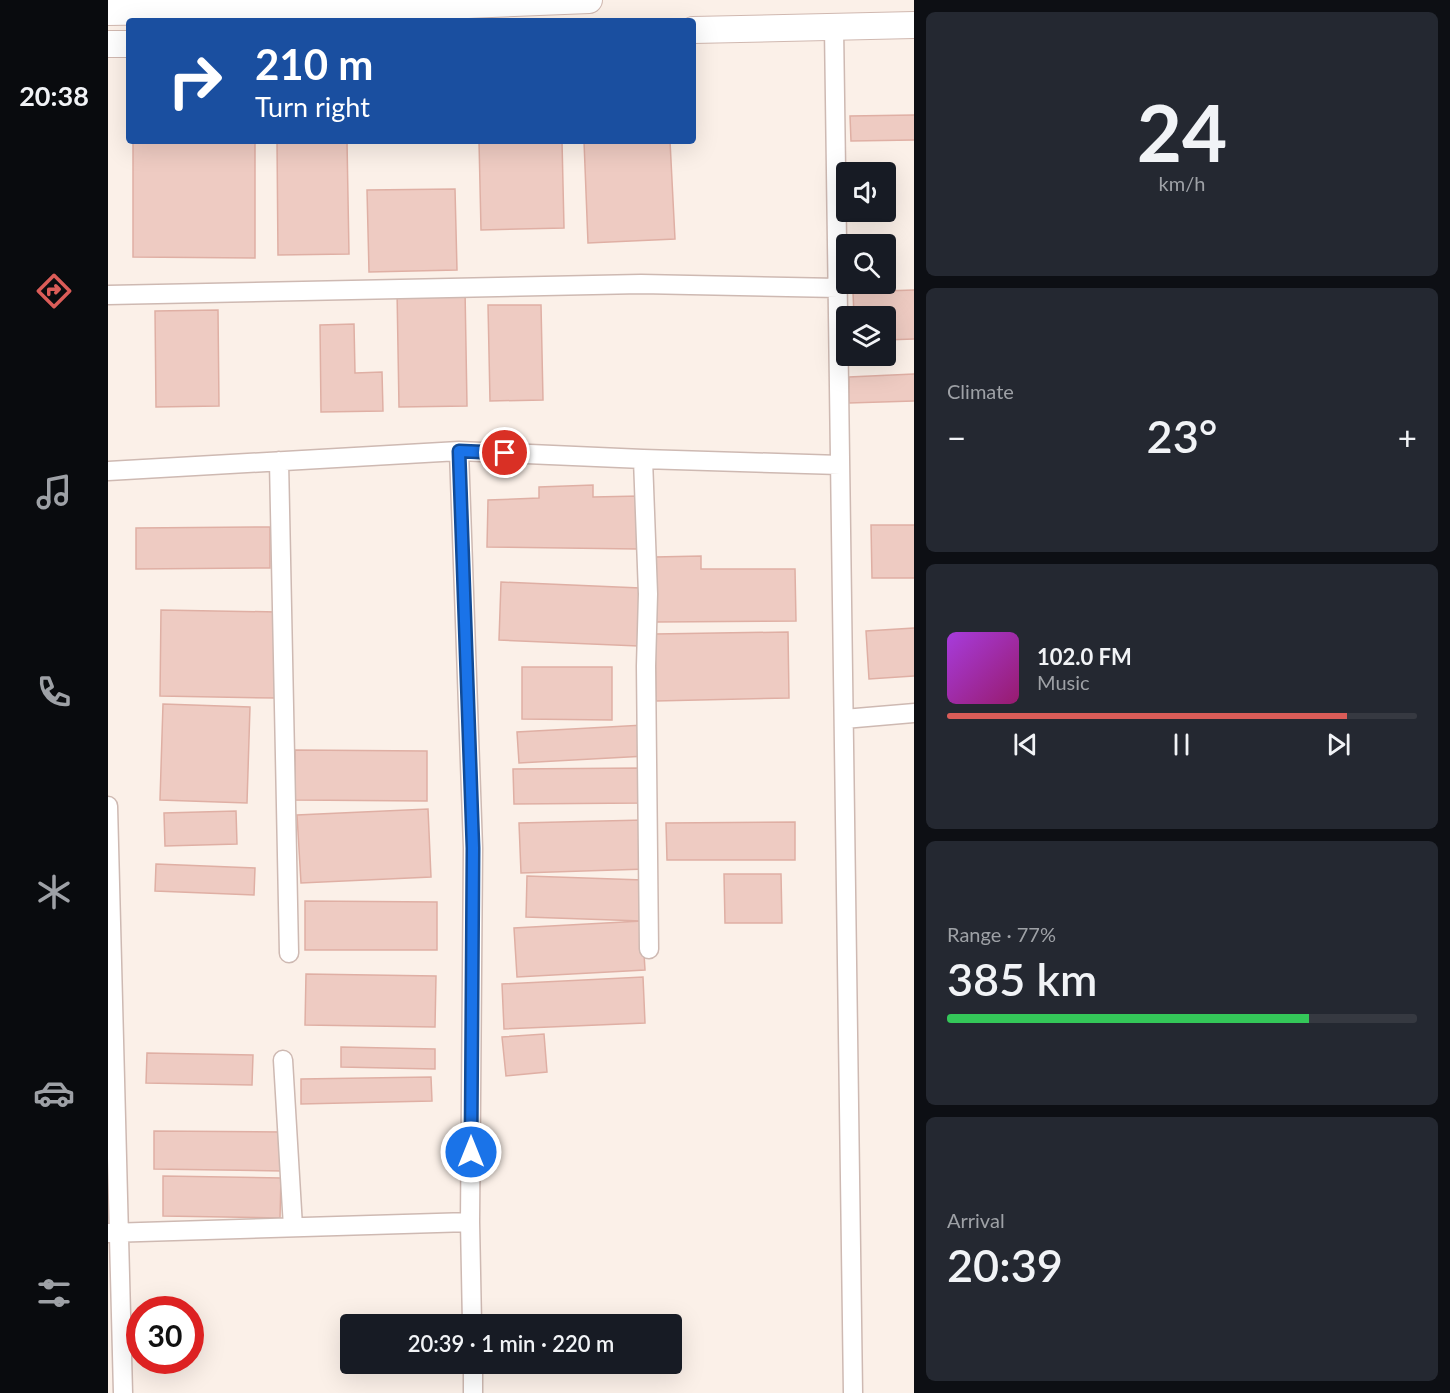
<!DOCTYPE html>
<meta charset="utf-8">
<style>
:root{--surface:#171b24;--page:#242831;--text:#f1f3f6;--muted:#9ea1a6;--line:#363941;--accent:#da5c58}
body{margin:0;font-family:Lato,sans-serif;background:var(--page);color:var(--text);height:100vh;display:flex;flex-direction:column;font-size:22px;white-space:nowrap}
*{box-sizing:border-box;margin:0}
p{font-size:20px;color:var(--muted)}
.icon{flex:none;width:33px;height:33px;fill:none;stroke:currentColor;stroke-width:2;stroke-linecap:round;stroke-linejoin:round}
.map{position:relative;flex:1;overflow:hidden}
.details{display:flex;flex-direction:column;gap:12px;padding:12px;background:#0d0f14;width:536px}
.details>*{flex:none}
.top-card{position:absolute;left:18px;top:18px;width:570px;height:126px;border-radius:6px;box-shadow:0 6px 24px #0002;background:#1a4fa0;color:#fff;overflow:hidden}
.fabs{position:absolute;left:728px;top:162px;display:grid;gap:12px}
.fabs a{display:grid;place-items:center;width:60px;height:60px;border-radius:6px;background:var(--surface);box-shadow:0 6px 24px #0002;font-size:30px}
.speed{position:absolute;left:18px;top:1296px;display:flex;gap:12px;font-size:30px;font-weight:700;text-align:center}
.speed>*{display:grid;place-content:center;width:78px;height:78px;border-radius:50%;background:var(--surface);box-shadow:0 6px 24px #0002;line-height:1}
.speed .limit{border:9px solid #d22;background:#fff;color:#111}
.pin{position:absolute;display:grid;place-items:center;width:51px;height:51px;color:#fff;margin:-26px;border:3px solid #fff;border-radius:50%;box-shadow:0 2px 6px #0007}
.me{position:absolute;width:66px;margin:-33px;rotate:0deg;stroke-linejoin:round;filter:drop-shadow(0 0 4px #0008)}
.turn{display:flex;align-items:center;gap:21px;height:126px;padding:0 30px;font-size:27px}
.turn .icon{width:78px;height:78px;stroke-width:2.5}
.turn b{display:block;font-size:42px;line-height:51px}
.big{font-size:45px;font-weight:600;line-height:1.1}
.details .widget{flex:1;display:flex;flex-direction:column;justify-content:center;gap:9px;min-width:0;padding:0 21px;border-radius:9px;background:var(--page)}
.details .dial{align-items:center;gap:0}
.dial b{font-size:78px;line-height:1}
.song{display:flex;align-items:center;gap:18px}
.cover{width:72px;height:72px;border-radius:9px;background:linear-gradient(135deg,hsl(280 70% 55%),hsl(320 70% 35%))}
.played{height:6px;border-radius:3px;background:linear-gradient(90deg,var(--accent) 85%,var(--line) 85%)}
.keys{display:flex;justify-content:space-around;direction:ltr}
.heat{display:flex;justify-content:space-between;align-items:center;font-size:33px;direction:ltr}
.charge{height:9px;border-radius:4px;background:linear-gradient(90deg,#34c759 77%,var(--line) 0)}
.trip{position:absolute;left:232px;top:1314px;width:342px;height:60px;border-radius:6px;background:var(--surface);box-shadow:0 6px 24px #0002;font-weight:600;line-height:60px;text-align:center}
main{display:flex;flex:1;min-height:0}
.tab-bar{display:flex;flex-direction:column;width:108px;justify-content:space-around;align-items:center;background:#090b0e;color:var(--muted)}
.tab-bar .icon{width:42px;height:42px}
.tab-bar .on{color:var(--accent)}
.tab-bar b{font-size:27px;color:var(--text)}
.map>svg:first-child{display:block}
.building{fill:#eecbc2;stroke:#dfafa4;stroke-width:1.5}
.lines{fill:none;stroke-linecap:round;stroke-linejoin:round}
.street-casing{stroke:#ceb9b2;stroke-width:21}
.secondary-casing{stroke:#d0b8b0;stroke-width:28}
.street{stroke:#fff;stroke-width:18}
.secondary{stroke:#fff;stroke-width:26}
.route-casing{stroke:#114b97;stroke-width:15}
.route{stroke:#1a73e8;stroke-width:10}
</style>
<main>
<nav class="tab-bar">
<b>20:38</b>
<svg class="icon on" aria-label="directions" viewBox="0 0 24 24"><path d="M12 3l9 9-9 9-9-9zM9 14v-3h6M13 9l2 2-2 2"/></svg>
<svg class="icon" aria-label="music" viewBox="0 0 24 24"><path d="M9 18V5l10-2v13"/><circle cx="6" cy="18" r="3"/><circle cx="16" cy="16" r="3"/></svg>
<svg class="icon" aria-label="phone" viewBox="0 0 24 24"><path d="M5 4h4l2 5-3 2q2 4 5 5l2-3 5 2v4C11 20 4 13 5 4z"/></svg>
<svg class="icon" aria-label="climate" viewBox="0 0 24 24"><path d="M12 3v18M4 7l16 10M4 17L20 7"/></svg>
<svg class="icon" aria-label="car" viewBox="0 0 24 24"><path d="M5 17H2v-5l4-1 3-4h7l3 4 3 1v5h-3M9 17h6M6 11h13"/><circle cx="7" cy="17" r="2"/><circle cx="17" cy="17" r="2"/></svg>
<svg class="icon" aria-label="filters" viewBox="0 0 24 24"><path d="M4 7h16M4 17h16"/><circle cx="9" cy="7" r="2"/><circle cx="15" cy="17" r="2"/></svg>
</nav>
<div class="map">
<svg width="807" height="1393" viewBox="0 0 807 1393">
<rect width="100%" height="100%" fill="#fbf0e8"/>
<!-- building -->
<path class="building" d="M 807,115 L 807,140 L 743,141 L 742,116 Z
M 25,141 L 147,141 L 147,258 L 25,257 Z
M 169,141 L 239,141 L 241,254 L 170,255 Z
M 371,141 L 454,141 L 456,228 L 373,230 Z
M 476,141 L 562,141 L 567,239 L 480,243 Z
M 347,189 L 349,270 L 261,272 L 259,190 Z
M 357,289 L 359,406 L 291,407 L 289,290 Z
M 807,290 L 807,339 L 777,340 L 777,316 L 746,316 L 745,292 Z
M 380,305 L 433,305 L 435,400 L 382,401 Z
M 110,310 L 111,406 L 48,407 L 47,311 Z
M 246,324 L 247,373 L 274,372 L 275,411 L 213,412 L 212,325 Z
M 807,374 L 807,401 L 741,403 L 741,377 Z
M 485,485 L 485,497 L 532,496 L 529,549 L 379,547 L 380,500 L 431,498 L 431,487 Z
M 763,525 L 807,525 L 807,578 L 764,578 Z
M 162,527 L 162,568 L 28,569 L 28,528 Z
M 593,556 L 593,569 L 687,569 L 688,621 L 548,622 L 547,557 Z
M 393,582 L 532,588 L 530,646 L 391,640 Z
M 53,610 L 169,612 L 167,698 L 52,696 Z
M 807,628 L 807,676 L 761,679 L 758,631 Z
M 680,632 L 681,698 L 548,701 L 547,634 Z
M 414,667 L 504,667 L 504,720 L 414,719 Z
M 55,704 L 142,707 L 139,803 L 52,800 Z
M 536,725 L 538,756 L 411,763 L 409,732 Z
M 187,750 L 319,751 L 319,801 L 187,800 Z
M 534,768 L 534,803 L 406,804 L 405,769 Z
M 320,809 L 323,877 L 193,883 L 189,815 Z
M 128,811 L 129,844 L 57,846 L 56,813 Z
M 536,820 L 538,869 L 413,873 L 411,823 Z
M 687,822 L 687,860 L 559,860 L 558,823 Z
M 48,864 L 147,868 L 146,895 L 47,891 Z
M 616,874 L 673,874 L 674,923 L 617,923 Z
M 419,876 L 535,880 L 534,921 L 418,917 Z
M 197,901 L 329,902 L 329,950 L 197,950 Z
M 534,921 L 537,970 L 409,977 L 406,928 Z
M 198,974 L 328,976 L 327,1027 L 197,1025 Z
M 535,977 L 537,1023 L 396,1029 L 394,984 Z
M 436,1034 L 439,1072 L 398,1076 L 394,1037 Z
M 233,1047 L 327,1049 L 327,1069 L 233,1067 Z
M 39,1053 L 145,1055 L 144,1085 L 38,1083 Z
M 323,1077 L 324,1101 L 193,1104 L 193,1079 Z
M 46,1131 L 174,1132 L 174,1171 L 46,1169 Z
M 55,1176 L 173,1178 L 172,1218 L 55,1216 Z"/>
<g class="lines">
<defs>
<path id="street" d="M 726,27 L 745,1393
M 0,295 L 533,284 L 730,288
M 351,451 L 535,459 L 732,465
M 535,459 L 540,594 L 538,666 L 541,949
M 171,461 L 181,953
M 0,471 L 351,451 L 365,848 L 362,1222 L 0,1233
M 736,719 L 807,713
M 0,806 L 15,1393
M 175,1060 L 185,1227
M 362,1222 L 364,1324
M 365,1364 L 365,1393"/>
<path id="secondary" d="M 0,12 L 312,7 L 481,0
M 585,30 L 807,25
M 0,44 L 21,44"/>
</defs>
<!-- street casing -->
<use href="#street" class="street-casing"/>
<!-- secondary casing -->
<use href="#secondary" class="secondary-casing"/>
<!-- street -->
<use href="#street" class="street"/>
<!-- secondary -->
<use href="#secondary" class="secondary"/>
</g>
<g class="lines">
<defs>
<path id="route" d="M 363,1152 L 365,848 L 351,451 L 397,453"/>
</defs>
<!-- route casing -->
<use href="#route" class="route-casing"/>
<!-- route -->
<use href="#route" class="route"/>
</g>
</svg>
<div class="fabs">
<a><svg class="icon" aria-label="sound" viewBox="0 0 24 24"><path d="M4 9h4l5-4v14l-5-4H4zM17 9q2 3 0 6"/></svg></a>
<a><svg class="icon" aria-label="search" viewBox="0 0 24 24"><circle cx="10" cy="10" r="6"/><path d="M15 15l6 6"/></svg></a>
<a><svg class="icon" aria-label="layers" viewBox="0 0 24 24"><path d="M12 4l9 5-9 5-9-5zM3 14l9 5 9-5"/></svg></a>
</div>
<div class="speed"><div class="limit">30</div></div>
<div class="pin" style="left:397px;top:453px;background:#d93025"><svg class="icon" aria-label="arrive" viewBox="0 0 24 24"><path d="M6 21V4h12l-3 4 3 4H6"/></svg></div>
<svg class="me" style="left:363px;top:1152px" viewBox="-20 -20 40 40"><circle r="17" fill="#1a73e8" stroke="#fff" stroke-width="3"/><path d="M0-11L8 9 0 5-8 9z" fill="#fff"/></svg>
<div class="trip">20:39 · 1 min · 220 m</div>
<div class="top-card">
<div class="turn"><svg class="icon" aria-label="right" viewBox="0 0 24 24"><path d="M7 20v-9h11M14 6l5 5-5 5"/></svg><div><b>210 m</b>Turn right</div></div>
</div>
</div>
<section class="details">
<div class="widget dial"><b>24</b><p>km/h</p></div>
<div class="widget"><p>Climate</p>
<div class="heat"><a>−</a><b class="big">23°</b><a>+</a></div>
</div>
<div class="widget">
<div class="song"><i class="cover"></i><div><b>102.0 FM</b><p>Music</p></div></div>
<div class="played"></div>
<div class="keys"><svg class="icon" aria-label="previous" viewBox="0 0 24 24"><path d="M18 5L8 12l10 7zM5 5v14"/></svg><svg class="icon" aria-label="pause" viewBox="0 0 24 24"><path d="M8 5v14M16 5v14"/></svg><svg class="icon" aria-label="next" viewBox="0 0 24 24"><path d="M6 5l10 7-10 7zM19 5v14"/></svg></div>
</div>
<div class="widget"><p>Range · 77%</p><b class="big">385 km</b><div class="charge"></div></div>
<div class="widget"><p>Arrival</p><b class="big">20:39</b></div>
</section>
</main>
